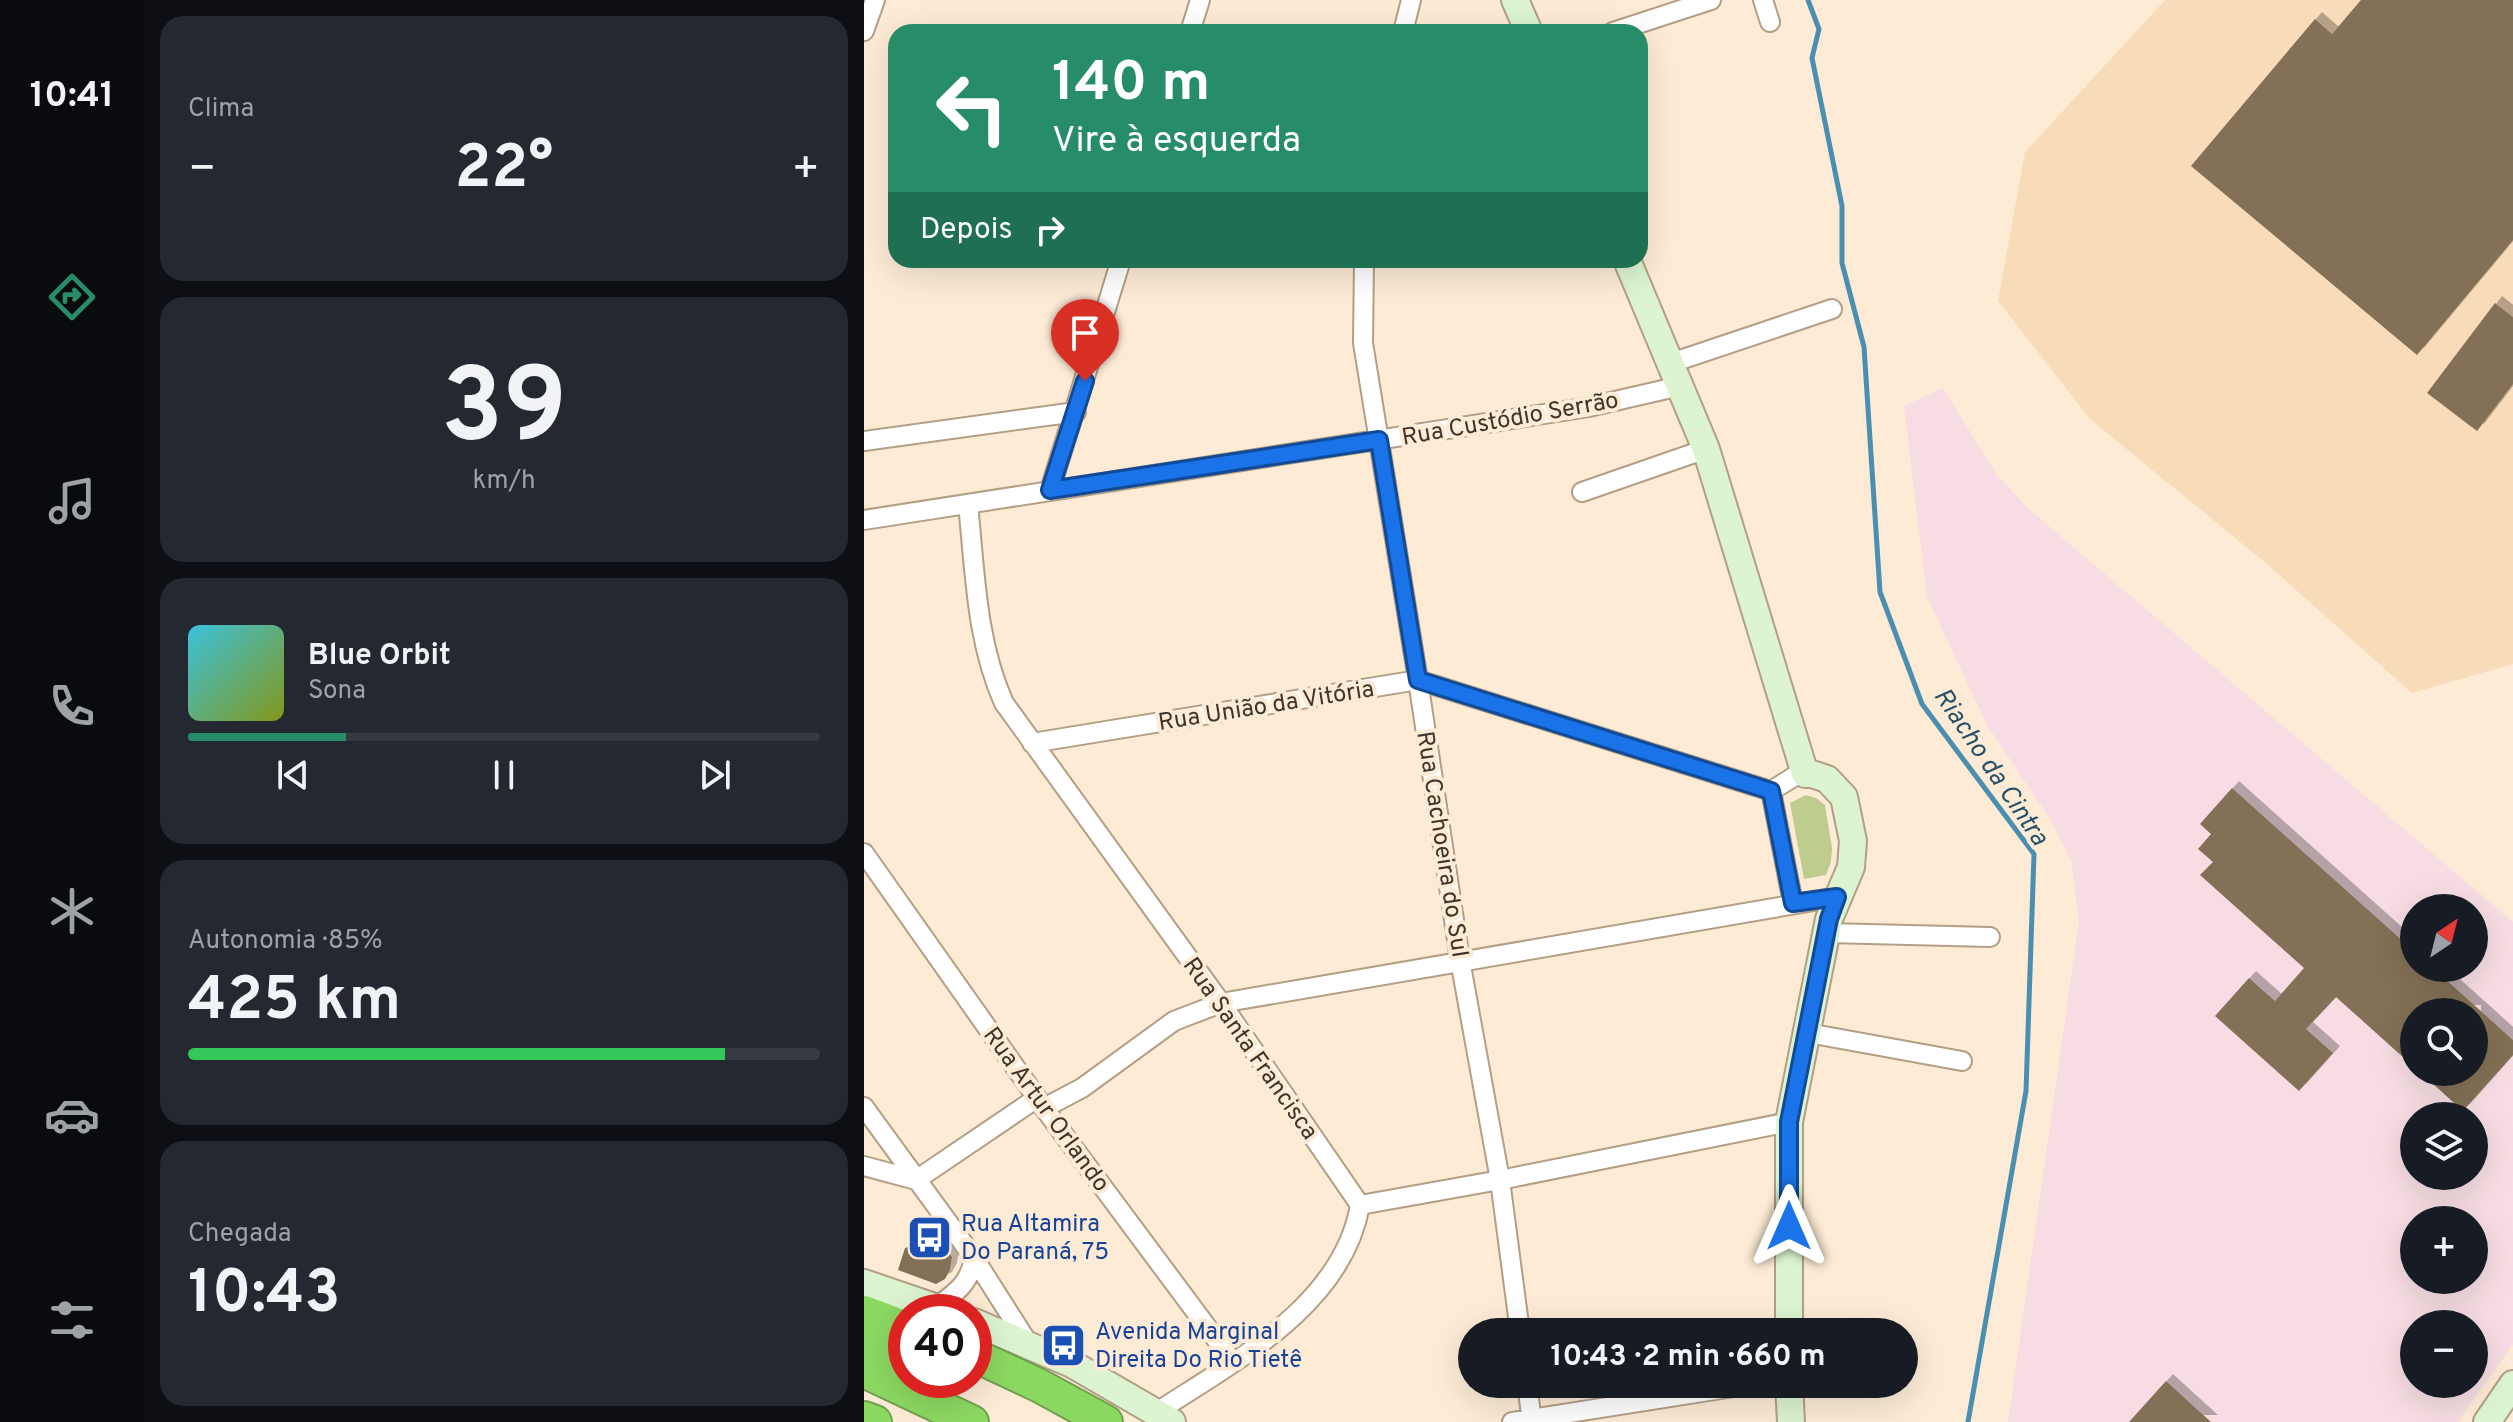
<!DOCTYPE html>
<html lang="pt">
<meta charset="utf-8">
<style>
:root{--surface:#171b24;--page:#242831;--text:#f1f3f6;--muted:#9ea1a6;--line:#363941;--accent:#278d68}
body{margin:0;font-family:Overpass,sans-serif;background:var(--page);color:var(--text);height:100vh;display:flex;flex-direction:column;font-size:30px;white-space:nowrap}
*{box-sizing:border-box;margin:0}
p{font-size:26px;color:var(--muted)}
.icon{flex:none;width:44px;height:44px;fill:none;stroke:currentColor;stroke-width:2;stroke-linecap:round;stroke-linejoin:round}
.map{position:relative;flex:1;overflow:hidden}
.side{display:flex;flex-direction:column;gap:16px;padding:16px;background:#0d0f14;width:720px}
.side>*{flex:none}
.hud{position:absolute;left:24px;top:24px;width:760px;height:244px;border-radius:24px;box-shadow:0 8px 32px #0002;background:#278d68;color:#fff;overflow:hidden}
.needle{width:52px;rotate:35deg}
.buttons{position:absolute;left:1536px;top:894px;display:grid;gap:16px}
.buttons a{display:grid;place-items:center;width:88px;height:88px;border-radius:50%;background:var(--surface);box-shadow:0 8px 32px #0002;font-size:40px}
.speed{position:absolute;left:24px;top:1294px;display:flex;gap:16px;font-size:40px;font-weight:700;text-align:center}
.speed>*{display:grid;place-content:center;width:104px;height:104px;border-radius:50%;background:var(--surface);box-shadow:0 8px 32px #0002;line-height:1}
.speed .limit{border:12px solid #d22;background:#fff;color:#111}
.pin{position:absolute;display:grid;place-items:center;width:68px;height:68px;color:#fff;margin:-82px -34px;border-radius:50% 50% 50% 0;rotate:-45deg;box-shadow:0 0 8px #0007}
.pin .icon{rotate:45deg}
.me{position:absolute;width:88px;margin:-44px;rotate:0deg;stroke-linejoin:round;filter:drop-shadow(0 0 6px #0008)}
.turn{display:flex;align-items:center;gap:28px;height:168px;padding:0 32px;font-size:36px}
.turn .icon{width:104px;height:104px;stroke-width:2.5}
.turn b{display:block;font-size:56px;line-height:68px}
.then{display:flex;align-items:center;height:76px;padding:0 32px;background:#0003;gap:16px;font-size:30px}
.big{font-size:60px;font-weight:700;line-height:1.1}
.side .card{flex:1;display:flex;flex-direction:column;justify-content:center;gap:12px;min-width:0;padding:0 28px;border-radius:24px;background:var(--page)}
.side .dial{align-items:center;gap:0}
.dial b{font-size:104px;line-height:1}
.song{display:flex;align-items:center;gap:24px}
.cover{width:96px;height:96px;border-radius:12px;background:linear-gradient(135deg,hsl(190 70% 55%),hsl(70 70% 35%))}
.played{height:8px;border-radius:4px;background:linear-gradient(90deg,var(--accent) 25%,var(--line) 25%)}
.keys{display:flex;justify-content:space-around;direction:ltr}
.heat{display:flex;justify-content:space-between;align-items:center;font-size:44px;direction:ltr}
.charge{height:12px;border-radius:6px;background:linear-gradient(90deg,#34c759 85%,var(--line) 0)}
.trip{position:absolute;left:594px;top:1318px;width:460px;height:80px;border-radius:40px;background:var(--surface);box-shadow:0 8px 32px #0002;font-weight:700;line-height:80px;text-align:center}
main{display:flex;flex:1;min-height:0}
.dock{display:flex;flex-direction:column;width:144px;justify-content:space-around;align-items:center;background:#090b0e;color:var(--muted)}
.dock .icon{width:56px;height:56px}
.dock .active{color:var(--accent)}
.dock b{font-size:36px;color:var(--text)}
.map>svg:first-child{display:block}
.commercial{fill:#f7dde3;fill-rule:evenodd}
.built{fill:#f8dcba}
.green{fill:#becd8d}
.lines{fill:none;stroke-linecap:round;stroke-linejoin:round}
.stream{stroke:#4a8eb0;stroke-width:5}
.building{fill:#836f56;filter:url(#shadow)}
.street-casing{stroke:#b49f85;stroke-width:22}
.secondary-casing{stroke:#b49f85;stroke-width:30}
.highway-casing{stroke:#71a04f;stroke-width:36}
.street{stroke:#fff;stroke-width:18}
.secondary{stroke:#dcf4d0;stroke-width:26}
.highway{stroke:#8cd962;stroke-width:32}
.route-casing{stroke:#114b97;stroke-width:20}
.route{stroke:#1a73e8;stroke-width:14}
.labels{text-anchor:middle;stroke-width:8;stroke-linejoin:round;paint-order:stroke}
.street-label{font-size:24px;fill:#3f362b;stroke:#fdebd5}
.transit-label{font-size:24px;fill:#164399;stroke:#fdebd5;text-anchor:start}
.water-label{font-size:26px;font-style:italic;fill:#275168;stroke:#fdebd5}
</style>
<main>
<nav class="dock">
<b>10:41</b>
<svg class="icon active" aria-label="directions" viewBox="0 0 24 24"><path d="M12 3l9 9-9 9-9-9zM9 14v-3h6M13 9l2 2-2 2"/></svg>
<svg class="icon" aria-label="music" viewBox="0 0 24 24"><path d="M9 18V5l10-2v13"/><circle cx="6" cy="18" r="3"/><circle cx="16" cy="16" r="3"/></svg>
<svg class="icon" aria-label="phone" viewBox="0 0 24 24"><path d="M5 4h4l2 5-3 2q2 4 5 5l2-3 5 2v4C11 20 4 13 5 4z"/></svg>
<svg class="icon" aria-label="climate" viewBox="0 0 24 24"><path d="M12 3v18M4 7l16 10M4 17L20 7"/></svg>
<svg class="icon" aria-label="car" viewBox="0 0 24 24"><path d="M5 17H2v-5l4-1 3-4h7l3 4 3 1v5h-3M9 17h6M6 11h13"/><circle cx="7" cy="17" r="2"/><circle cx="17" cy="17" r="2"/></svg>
<svg class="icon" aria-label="filters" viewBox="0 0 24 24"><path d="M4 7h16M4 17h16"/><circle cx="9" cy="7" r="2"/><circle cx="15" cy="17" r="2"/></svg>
</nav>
<section class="side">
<div class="card"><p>Clima</p>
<div class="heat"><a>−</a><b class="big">22°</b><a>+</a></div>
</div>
<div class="card dial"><b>39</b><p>km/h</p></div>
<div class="card">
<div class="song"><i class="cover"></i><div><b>Blue Orbit</b><p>Sona</p></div></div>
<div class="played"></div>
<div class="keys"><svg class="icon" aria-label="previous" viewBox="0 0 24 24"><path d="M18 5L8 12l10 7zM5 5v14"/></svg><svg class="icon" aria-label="pause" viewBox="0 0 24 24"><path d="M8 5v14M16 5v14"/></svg><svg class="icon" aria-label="next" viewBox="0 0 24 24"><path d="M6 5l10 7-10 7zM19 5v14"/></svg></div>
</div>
<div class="card"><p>Autonomia · 85%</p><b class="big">425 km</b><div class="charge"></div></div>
<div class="card"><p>Chegada</p><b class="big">10:43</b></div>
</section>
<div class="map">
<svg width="1649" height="1422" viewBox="0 0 1649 1422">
<defs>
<filter id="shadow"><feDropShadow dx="7" dy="-7" stdDeviation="0" flood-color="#0004"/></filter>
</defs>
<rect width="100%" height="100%" fill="#fdebd5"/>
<!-- commercial -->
<path class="commercial" d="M 1079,388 L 1133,475 L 1167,511 L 1649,922 L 1649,1344 L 1594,1422 L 1144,1422 L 1215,921 L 1207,860 L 1186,819 L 1123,725 L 1063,597 L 1040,406 ZM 1550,908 L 1610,908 L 1610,968 L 1550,968 ZM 1550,1012 L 1610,1012 L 1610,1072 L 1550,1072 ZM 1550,1116 L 1610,1116 L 1610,1176 L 1550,1176 ZM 1550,1220 L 1610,1220 L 1610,1280 L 1550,1280 ZM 1550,1324 L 1610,1324 L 1610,1384 L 1550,1384 Z"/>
<!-- built -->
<path class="built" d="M 1301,0 L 1649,0 L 1649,664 L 1548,693 L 1403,564 L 1226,419 L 1134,301 L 1161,152 Z"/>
<!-- green -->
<path class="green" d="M 942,795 L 952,798 L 961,805 L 968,848 L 967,862 L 962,875 L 940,879 L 926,803 Z"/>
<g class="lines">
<!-- stream -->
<path class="stream" d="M 944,0 L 955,29 L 948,58 L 978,206 L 978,263 L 1000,347 L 1016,592 L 1058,704 L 1170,854 L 1162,1091 L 1104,1422"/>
</g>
<!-- building -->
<path class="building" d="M 1497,0 L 1649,0 L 1649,240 L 1553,355 L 1327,166 L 1451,19 L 1468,34 Z
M 1631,303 L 1649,317 L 1649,384 L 1613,431 L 1563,393 Z
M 1368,788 L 1550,951 L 1550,968 L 1569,968 L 1649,1040 L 1649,1055 L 1599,1111 L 1556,1072 L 1610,1072 L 1610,1012 L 1550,1012 L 1550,1067 L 1472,997 L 1442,1029 L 1469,1053 L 1435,1091 L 1351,1016 L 1385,978 L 1411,1001 L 1440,968 L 1336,875 L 1349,862 L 1334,849 L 1347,834 L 1336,824 Z
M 74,1237 L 88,1257 L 86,1270 L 81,1279 L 72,1284 L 34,1270 L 41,1248 Z
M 1302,1381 L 1347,1422 L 1265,1422 Z"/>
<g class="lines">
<defs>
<path id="street" d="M 899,0 L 906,22
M 0,31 L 11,0
M 326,32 L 336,0
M 539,32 L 547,0
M 749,32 L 847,0
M 500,260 L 499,343 L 554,680 L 596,960 L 636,1180 L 656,1332
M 807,363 L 968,309
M 0,441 L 212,412
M 186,490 L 257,260
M 718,492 L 842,449
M 104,504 C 111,571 112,641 140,703 L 357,1003 L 496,1205
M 0,520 L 725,407 L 816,386
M 168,743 L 554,680 L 907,791
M 0,853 L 180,1108 L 369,1362
M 929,903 L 907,791 L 931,776 L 941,774
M 963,933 L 1126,937
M 944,1033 L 1098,1061
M 0,1107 L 110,1258 L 164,1343
M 180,1108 L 218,1088 L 310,1021 L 357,1003 L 973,897
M 0,1166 L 52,1180 L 173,1098
M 496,1205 L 636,1180 L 925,1122
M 72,1307 C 92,1293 106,1283 110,1258
M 663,1384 L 668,1422
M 293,1412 C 371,1361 479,1305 496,1205
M 648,1422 L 889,1384"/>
<path id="secondary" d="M 651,0 L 665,32
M 763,260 L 842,449 L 941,774 L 948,774 L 963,779 L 980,797 L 989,841 L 987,867 L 965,919 L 925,1122 L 925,1332
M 0,1283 L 85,1312
M 110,1322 L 208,1364 L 308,1422
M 925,1384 L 927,1422
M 1623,1422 L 1649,1384"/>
<path id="highway" d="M 0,1312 L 42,1328
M 0,1342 L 42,1354
M 110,1355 L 176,1386 L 242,1422
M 0,1371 L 108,1422
M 0,1418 L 11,1422"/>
</defs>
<!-- street casing -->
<use href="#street" class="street-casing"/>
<!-- secondary casing -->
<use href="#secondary" class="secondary-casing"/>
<!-- highway casing -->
<use href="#highway" class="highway-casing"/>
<!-- street -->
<use href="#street" class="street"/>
<!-- secondary -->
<use href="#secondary" class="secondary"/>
<!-- highway -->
<use href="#highway" class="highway"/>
</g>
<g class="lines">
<defs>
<path id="route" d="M 221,381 L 186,490 L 515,440 L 554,680 L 907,791 L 929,903 L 973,897 L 965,919 L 925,1122 L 925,1226"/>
</defs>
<!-- route casing -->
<use href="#route" class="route-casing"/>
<!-- route -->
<use href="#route" class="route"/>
</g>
<!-- icons -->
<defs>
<symbol id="bus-square" viewBox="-11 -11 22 22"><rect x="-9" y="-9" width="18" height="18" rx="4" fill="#1a4fb4" stroke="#fdebd5"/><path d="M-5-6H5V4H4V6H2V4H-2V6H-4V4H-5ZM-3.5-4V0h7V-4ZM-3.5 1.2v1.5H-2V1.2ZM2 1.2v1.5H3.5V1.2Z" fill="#fff"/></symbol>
</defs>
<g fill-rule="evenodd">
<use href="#bus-square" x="40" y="1212" width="51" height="51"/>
<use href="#bus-square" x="174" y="1320" width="51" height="51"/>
</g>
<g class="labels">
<!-- street labels -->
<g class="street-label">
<text transform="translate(646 418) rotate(-10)" y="8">Rua Custódio Serrão</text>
<text transform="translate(402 705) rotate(-9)" y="8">Rua União da Vitória</text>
<text transform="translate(579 844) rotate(81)" y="8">Rua Cachoeira do Sul</text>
<text transform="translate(387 1048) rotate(55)" y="8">Rua Santa Francisca</text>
<text transform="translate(183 1109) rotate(54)" y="8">Rua Artur Orlando</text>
</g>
<!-- transit labels -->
<g class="transit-label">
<text x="97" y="1231">Rua Altamira<tspan x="97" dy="28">Do Paraná, 75</tspan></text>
<text x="231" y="1339">Avenida Marginal<tspan x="231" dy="28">Direita Do Rio Tietê</tspan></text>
</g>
<!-- water labels -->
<g class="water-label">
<text transform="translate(1128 766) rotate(56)" y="9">Riacho da Cintra</text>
</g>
</g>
</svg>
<div class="buttons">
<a><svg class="needle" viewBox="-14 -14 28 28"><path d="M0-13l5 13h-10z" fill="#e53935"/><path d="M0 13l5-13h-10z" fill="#9ea1a6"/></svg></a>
<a><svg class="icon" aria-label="search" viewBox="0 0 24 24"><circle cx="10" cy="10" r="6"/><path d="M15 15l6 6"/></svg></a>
<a><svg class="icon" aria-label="layers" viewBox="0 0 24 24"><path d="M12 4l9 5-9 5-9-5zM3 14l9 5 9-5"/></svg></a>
<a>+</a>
<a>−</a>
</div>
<div class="speed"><div class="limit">40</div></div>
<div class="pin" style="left:221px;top:381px;background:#d93025"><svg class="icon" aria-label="arrive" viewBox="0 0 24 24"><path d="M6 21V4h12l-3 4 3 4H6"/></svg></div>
<svg class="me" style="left:925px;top:1226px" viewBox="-20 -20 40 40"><path d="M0-17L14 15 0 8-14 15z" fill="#1a73e8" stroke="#fff" stroke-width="4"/></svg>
<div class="trip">10:43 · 2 min · 660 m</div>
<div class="hud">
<div class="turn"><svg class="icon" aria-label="left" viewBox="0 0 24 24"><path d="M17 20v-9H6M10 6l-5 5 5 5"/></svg><div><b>140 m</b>Vire à esquerda</div></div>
<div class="then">Depois<svg class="icon" aria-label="right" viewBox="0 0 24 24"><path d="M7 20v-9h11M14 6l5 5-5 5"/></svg></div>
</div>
</div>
</main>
